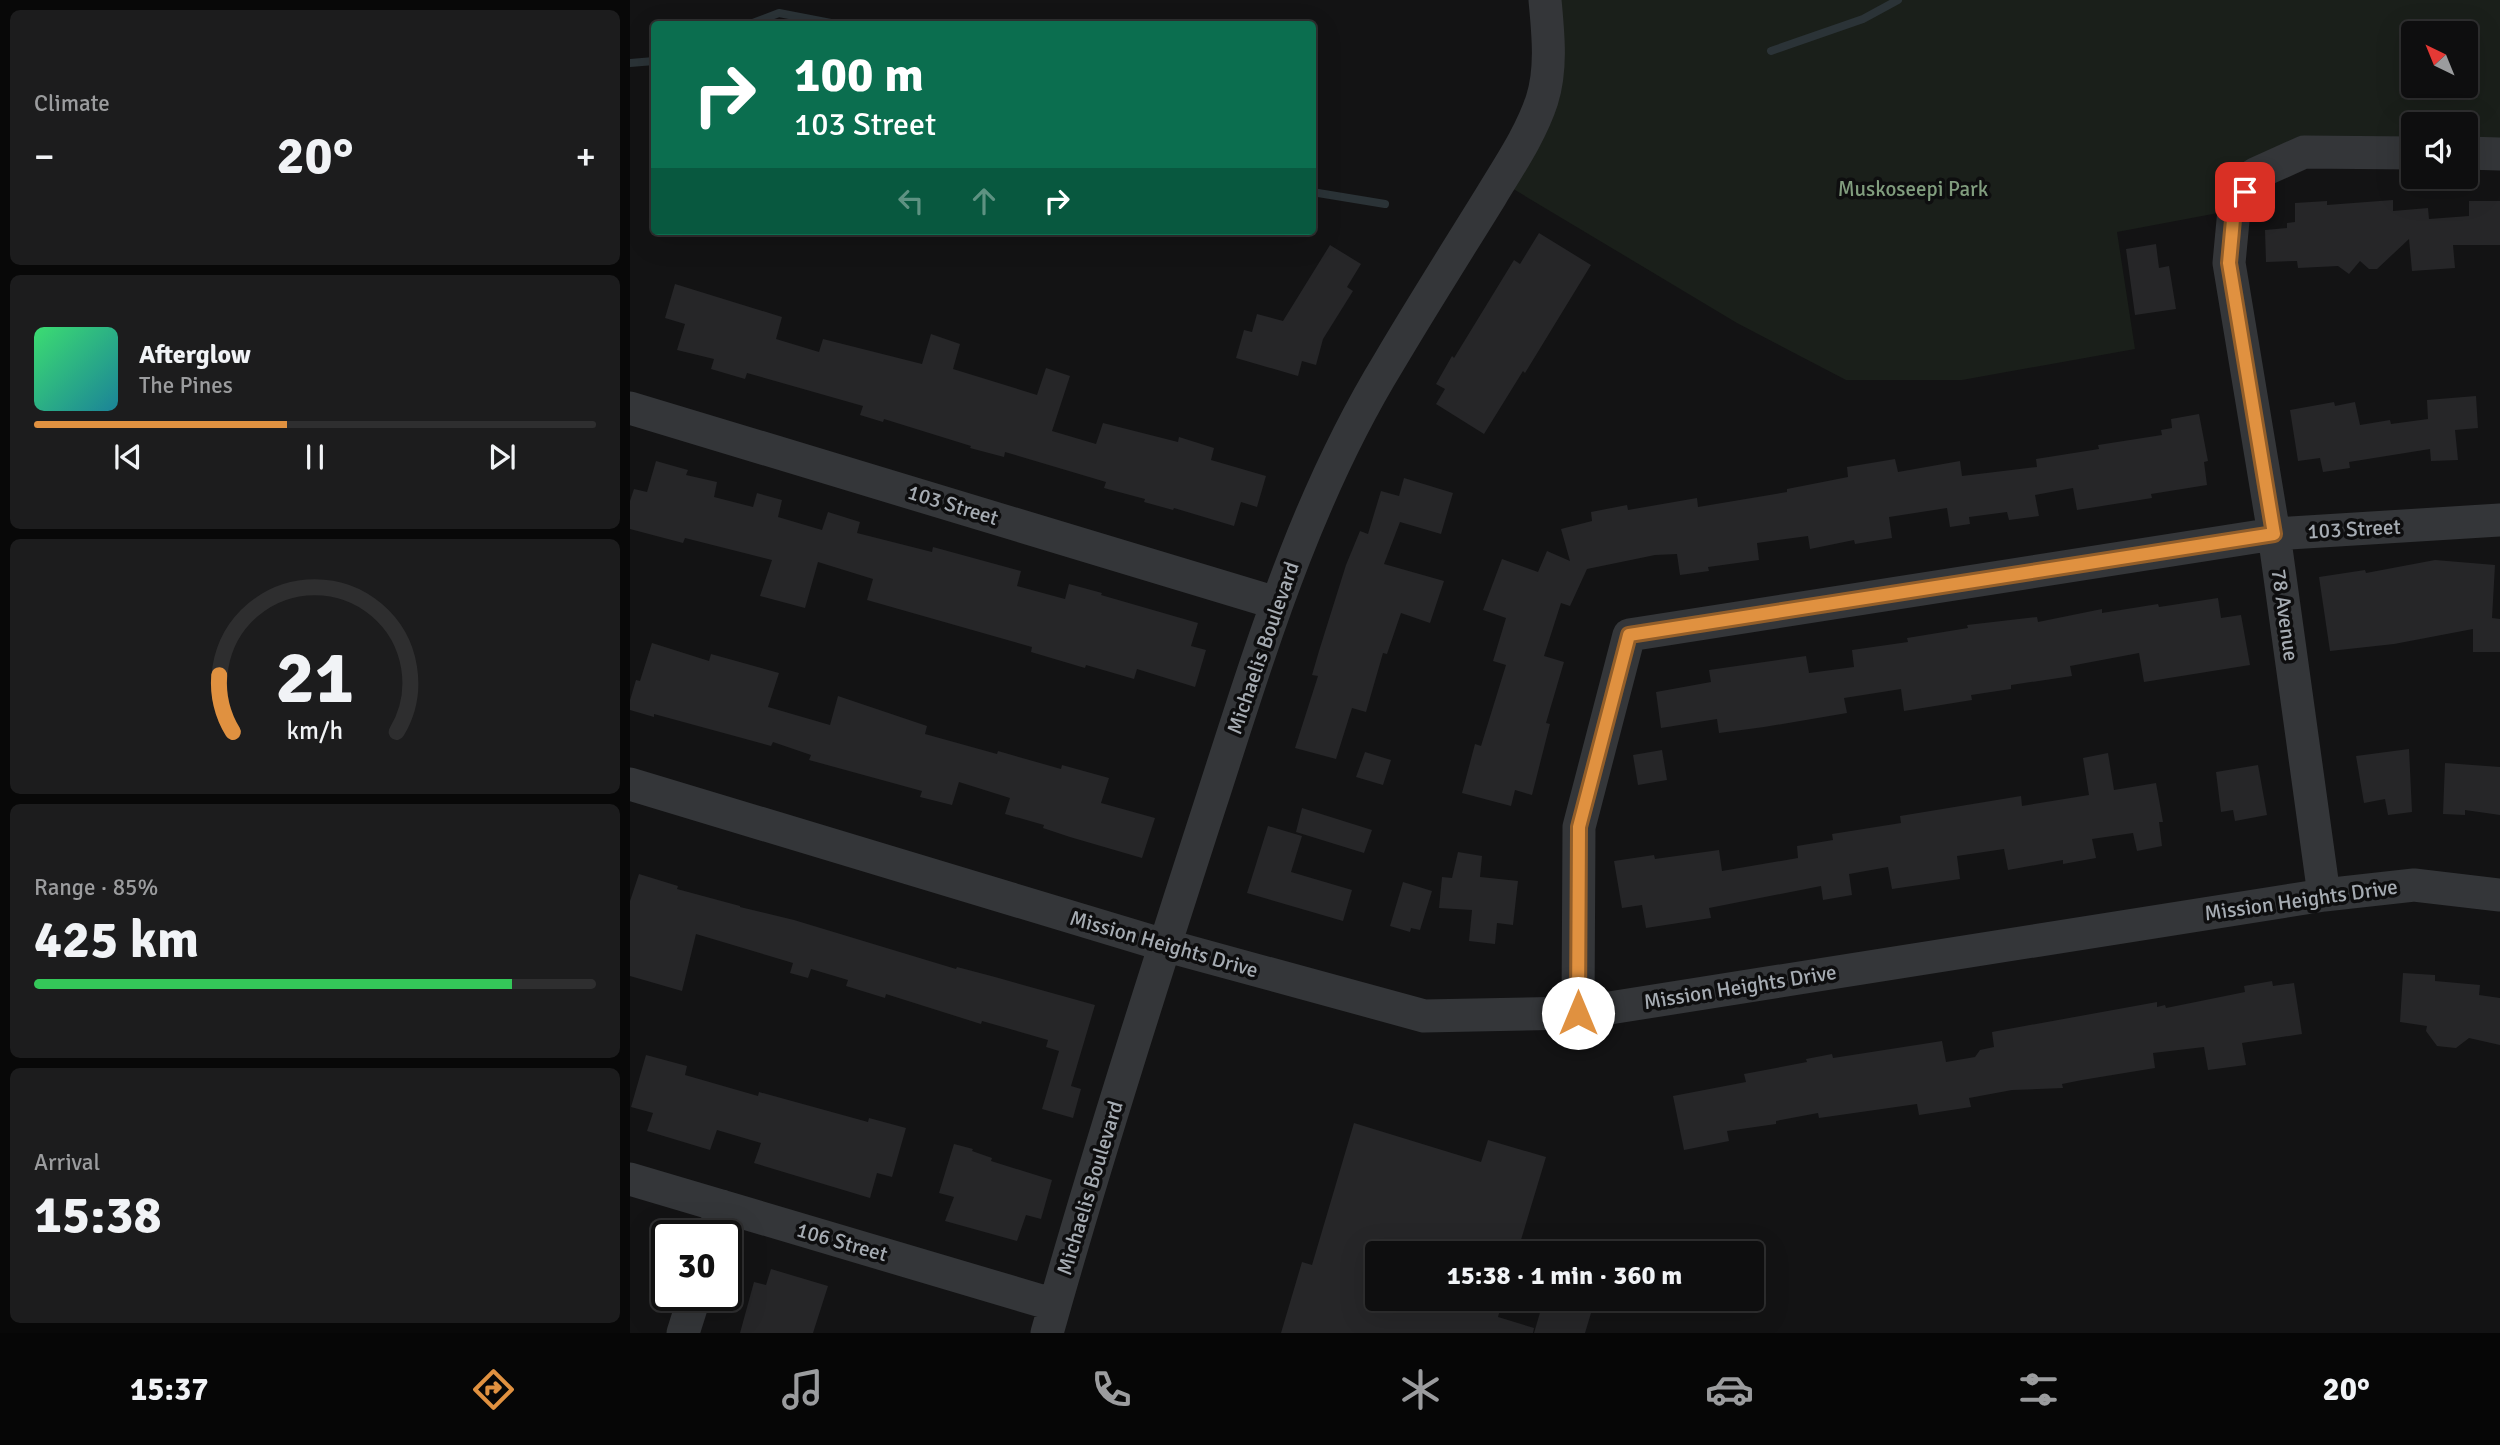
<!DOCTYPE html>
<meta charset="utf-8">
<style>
:root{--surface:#0e0e0f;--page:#1c1c1d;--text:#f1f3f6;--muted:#9b9c9e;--line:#2e2e2f;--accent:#e09140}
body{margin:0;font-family:Signika,sans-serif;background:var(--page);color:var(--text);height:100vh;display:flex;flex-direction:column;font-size:26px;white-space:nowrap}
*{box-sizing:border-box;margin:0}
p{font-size:23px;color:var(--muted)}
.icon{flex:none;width:38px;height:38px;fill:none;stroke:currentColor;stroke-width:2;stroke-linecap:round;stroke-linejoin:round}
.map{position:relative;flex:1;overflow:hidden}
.drawer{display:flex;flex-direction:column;gap:10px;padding:10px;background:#080808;width:630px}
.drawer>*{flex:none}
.guide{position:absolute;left:21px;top:21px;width:665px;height:214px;border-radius:7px;box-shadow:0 7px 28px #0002,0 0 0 2px var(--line);background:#0b6e4f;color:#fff;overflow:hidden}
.needle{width:46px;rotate:317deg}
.fabs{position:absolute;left:1771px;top:21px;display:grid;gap:14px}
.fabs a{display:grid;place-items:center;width:77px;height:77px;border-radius:7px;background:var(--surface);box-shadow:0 7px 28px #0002,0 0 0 2px var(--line);font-size:35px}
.speed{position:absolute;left:21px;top:1220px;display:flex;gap:14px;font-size:35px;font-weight:700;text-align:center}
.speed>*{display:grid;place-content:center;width:91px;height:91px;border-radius:50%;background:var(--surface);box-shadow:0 7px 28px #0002,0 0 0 2px var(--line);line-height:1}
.speed .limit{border:4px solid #111;border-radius:10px;background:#fff;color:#111}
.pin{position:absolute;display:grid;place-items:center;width:60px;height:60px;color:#fff;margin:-30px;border-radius:14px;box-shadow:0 4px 10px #0006}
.me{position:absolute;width:77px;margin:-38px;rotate:0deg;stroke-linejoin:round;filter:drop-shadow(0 0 5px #0008)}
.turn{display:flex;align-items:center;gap:24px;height:147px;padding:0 28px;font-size:32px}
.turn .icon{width:91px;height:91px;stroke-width:2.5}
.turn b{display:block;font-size:49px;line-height:60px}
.lanes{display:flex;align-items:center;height:66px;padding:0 28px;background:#0003;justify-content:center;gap:35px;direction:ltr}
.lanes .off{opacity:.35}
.big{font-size:52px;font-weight:800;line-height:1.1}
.drawer .tile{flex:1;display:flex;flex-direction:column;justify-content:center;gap:10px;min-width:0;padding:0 24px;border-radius:10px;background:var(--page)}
.drawer .dial{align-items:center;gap:0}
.dial svg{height:182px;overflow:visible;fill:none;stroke:var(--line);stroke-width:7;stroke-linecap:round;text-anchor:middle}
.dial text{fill:var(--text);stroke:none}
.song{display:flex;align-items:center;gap:21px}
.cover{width:84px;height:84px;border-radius:10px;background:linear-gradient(135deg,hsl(140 70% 55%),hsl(190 70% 35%))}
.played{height:7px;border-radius:4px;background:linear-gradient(90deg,var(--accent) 45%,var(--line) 45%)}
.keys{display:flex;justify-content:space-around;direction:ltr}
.heat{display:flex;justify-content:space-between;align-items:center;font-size:38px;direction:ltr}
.charge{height:10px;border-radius:5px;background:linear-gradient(90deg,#34c759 85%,var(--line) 0)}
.trip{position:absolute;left:735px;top:1241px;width:399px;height:70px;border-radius:7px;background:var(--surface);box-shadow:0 7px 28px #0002,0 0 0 2px var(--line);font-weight:800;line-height:70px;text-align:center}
.tabs{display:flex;height:112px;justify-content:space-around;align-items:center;background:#060606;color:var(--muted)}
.tabs .icon{width:49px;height:49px}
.tabs .selected{color:var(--accent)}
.tabs b{font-size:32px;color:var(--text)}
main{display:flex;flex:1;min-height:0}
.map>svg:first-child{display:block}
.green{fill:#1a1f1a;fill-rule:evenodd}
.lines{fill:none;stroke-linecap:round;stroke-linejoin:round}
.stream{stroke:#2b3337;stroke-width:8}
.building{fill:#262628}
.minor{stroke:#343639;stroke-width:33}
.route-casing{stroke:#925e2a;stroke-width:18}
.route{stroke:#e09140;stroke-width:12}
.labels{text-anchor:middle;stroke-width:7;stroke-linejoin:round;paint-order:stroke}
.park-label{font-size:21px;fill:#819d7e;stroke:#0e0e0f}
.street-label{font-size:21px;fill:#a6acb3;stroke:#0e0e0f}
</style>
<main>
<section class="drawer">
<div class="tile"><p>Climate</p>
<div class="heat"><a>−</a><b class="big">20°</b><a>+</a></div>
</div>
<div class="tile">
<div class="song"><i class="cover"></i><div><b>Afterglow</b><p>The Pines</p></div></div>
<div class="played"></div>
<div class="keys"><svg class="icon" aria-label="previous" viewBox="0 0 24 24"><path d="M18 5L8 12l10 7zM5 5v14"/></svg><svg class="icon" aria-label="pause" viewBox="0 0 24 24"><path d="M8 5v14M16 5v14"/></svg><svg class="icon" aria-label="next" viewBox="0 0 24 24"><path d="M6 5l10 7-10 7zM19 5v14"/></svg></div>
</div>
<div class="tile dial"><svg viewBox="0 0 100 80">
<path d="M14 69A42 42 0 1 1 86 69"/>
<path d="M14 69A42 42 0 0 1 8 44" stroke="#e09140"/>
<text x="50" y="56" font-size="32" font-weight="700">21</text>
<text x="50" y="72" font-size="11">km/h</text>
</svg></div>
<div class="tile"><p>Range · 85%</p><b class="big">425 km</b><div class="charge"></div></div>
<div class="tile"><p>Arrival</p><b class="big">15:38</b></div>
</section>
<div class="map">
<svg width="1870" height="1333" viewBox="0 0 1870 1333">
<rect width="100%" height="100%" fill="#131314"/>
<!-- green -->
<path class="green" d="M 915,0 L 1870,0 L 1870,154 L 1836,153 L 1836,124 L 1783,124 L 1783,153 L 1674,152 L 1604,210 L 1487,232 L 1505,349 L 1332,380 L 1216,380 L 1107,323 L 870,181 L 898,131 ZM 1783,33 L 1836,33 L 1836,86 L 1783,86 Z"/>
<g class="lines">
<!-- stream -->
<path class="stream" d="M 120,24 L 149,13 L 206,24
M 1141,51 L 1233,19 L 1268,0
M 0,63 L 24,61
M 682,192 L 755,204"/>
</g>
<!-- building -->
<path class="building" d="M 1763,200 L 1763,211 L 1798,208 L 1799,219 L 1839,216 L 1839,201 L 1870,201 L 1870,245 L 1823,245 L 1825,268 L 1782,271 L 1779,239 L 1747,269 L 1739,269 L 1730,261 L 1719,274 L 1708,266 L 1668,268 L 1667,261 L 1636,262 L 1635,230 L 1657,228 L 1657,223 L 1665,222 L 1665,203 L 1697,201 L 1697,205 Z
M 909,233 L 961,265 L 895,373 L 893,371 L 854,434 L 806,404 L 815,389 L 806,384 L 822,356 L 824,358 L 884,260 L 890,264 Z
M 1526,244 L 1529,268 L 1539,266 L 1546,309 L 1505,315 L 1496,249 Z
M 700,245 L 731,264 L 717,287 L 723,291 L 693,339 L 686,365 L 672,361 L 668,376 L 606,358 L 614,330 L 622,332 L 627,314 L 653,321 Z
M 45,284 L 152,317 L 146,339 L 189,352 L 193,339 L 292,364 L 301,334 L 330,344 L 323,369 L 407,395 L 416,368 L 440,376 L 422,431 L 466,444 L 473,423 L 544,441 L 548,442 L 549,437 L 584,448 L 581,460 L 636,476 L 627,507 L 611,502 L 604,526 L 544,508 L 543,510 L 514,502 L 515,499 L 474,488 L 476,482 L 375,452 L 374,457 L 340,448 L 341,446 L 254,419 L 253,422 L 230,415 L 233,406 L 117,373 L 115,379 L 81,369 L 84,359 L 47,350 L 55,324 L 35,318 Z
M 1846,396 L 1848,428 L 1825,430 L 1828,460 L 1801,461 L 1800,449 L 1719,462 L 1720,468 L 1693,472 L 1690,458 L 1668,461 L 1660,410 L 1704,402 L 1705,406 L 1725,402 L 1730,425 L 1760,420 L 1761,424 L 1798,419 L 1797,400 Z
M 1569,414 L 1578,461 L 1574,462 L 1577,485 L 1521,494 L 1522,498 L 1447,510 L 1443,488 L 1405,495 L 1409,516 L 1379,520 L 1377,512 L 1339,517 L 1340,524 L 1320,527 L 1317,508 L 1259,517 L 1262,538 L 1225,544 L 1224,540 L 1180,549 L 1178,536 L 1127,543 L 1129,560 L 1078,567 L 1079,571 L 1050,575 L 1047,554 L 1025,555 L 957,569 L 940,606 L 931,603 L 914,656 L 934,662 L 916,723 L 920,724 L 902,795 L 885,790 L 881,806 L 832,793 L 845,744 L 851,746 L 876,665 L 863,661 L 876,618 L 853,610 L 872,559 L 908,572 L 917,551 L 940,561 L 931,529 L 962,521 L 961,512 L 997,505 L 998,510 L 1067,498 L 1068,507 L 1157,492 L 1157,489 L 1218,477 L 1217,467 L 1265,459 L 1268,472 L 1330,461 L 1332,476 L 1407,467 L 1406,459 L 1469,449 L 1468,445 L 1532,435 L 1531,430 L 1542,428 L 1541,419 Z
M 26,461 L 58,470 L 56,475 L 87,482 L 84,497 L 123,507 L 127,493 L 152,500 L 148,517 L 192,530 L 198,512 L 230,522 L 227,533 L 302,552 L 303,547 L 391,571 L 387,586 L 435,599 L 439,584 L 472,593 L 471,595 L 568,623 L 561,646 L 576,650 L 565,687 L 507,669 L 504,679 L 456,665 L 455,668 L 401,652 L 402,647 L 237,600 L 243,579 L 188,562 L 175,608 L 130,596 L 142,560 L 55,538 L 53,543 L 0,529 L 0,501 L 4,489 L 17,492 Z
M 774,478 L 823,493 L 811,534 L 770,522 L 754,564 L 814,581 L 800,623 L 771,613 L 757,654 L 753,653 L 736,712 L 722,708 L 706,759 L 665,748 L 688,676 L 682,675 L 689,651 L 716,565 L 730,531 L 738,534 L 751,491 L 769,496 Z
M 1805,560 L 1865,565 L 1862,618 L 1870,619 L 1870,652 L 1843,652 L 1843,629 L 1764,644 L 1700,651 L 1689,577 L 1735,570 L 1736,573 Z
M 1588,598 L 1591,618 L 1611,615 L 1620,665 L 1514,682 L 1509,653 L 1440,666 L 1442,676 L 1381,685 L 1381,689 L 1341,695 L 1342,700 L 1274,711 L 1271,689 L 1214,698 L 1217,713 L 1134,727 L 1089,733 L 1087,719 L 1031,728 L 1026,692 L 1081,682 L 1079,670 L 1176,656 L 1179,673 L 1224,667 L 1222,650 L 1278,642 L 1277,638 L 1338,628 L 1337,625 L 1407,617 L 1408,622 L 1472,609 L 1472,613 L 1528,604 L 1529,607 Z
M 22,643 L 79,661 L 81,654 L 149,673 L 138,707 L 200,725 L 208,696 L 297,726 L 295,734 L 367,754 L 368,751 L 431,769 L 432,765 L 479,778 L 471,803 L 525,818 L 512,858 L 440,837 L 413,828 L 414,825 L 375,814 L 380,798 L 329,782 L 322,805 L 290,797 L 292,791 L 179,760 L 181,755 L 143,742 L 141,746 L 24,714 L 24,717 L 0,710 L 0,700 L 6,680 L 10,681 Z
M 1779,749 L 1782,812 L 1758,815 L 1755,799 L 1734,803 L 1726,756 Z
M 1032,750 L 1037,780 L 1008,785 L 1003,755 Z
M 735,752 L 761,760 L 753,785 L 726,777 Z
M 1478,753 L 1484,790 L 1526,783 L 1533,822 L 1529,822 L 1532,846 L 1507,851 L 1503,833 L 1462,839 L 1466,858 L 1433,864 L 1433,860 L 1378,870 L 1374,849 L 1327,856 L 1330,879 L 1262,889 L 1258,867 L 1219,874 L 1222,895 L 1193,900 L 1191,886 L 1079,908 L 1081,918 L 1016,928 L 1012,905 L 992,908 L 984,861 L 1024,855 L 1025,859 L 1089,850 L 1092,871 L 1168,858 L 1167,846 L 1203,840 L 1202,834 L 1271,823 L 1270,816 L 1391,796 L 1392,806 L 1459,795 L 1453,758 Z
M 1815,763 L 1870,767 L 1870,815 L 1835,810 L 1835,815 L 1813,814 Z
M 1628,765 L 1637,815 L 1605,821 L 1603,810 L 1591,812 L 1586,772 Z
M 672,808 L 742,830 L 734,853 L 666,832 Z
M 638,826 L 672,836 L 661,872 L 722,890 L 713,921 L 617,893 Z
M 828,852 L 852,856 L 850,877 L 888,881 L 883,925 L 867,923 L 865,944 L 839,941 L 842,910 L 809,908 L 812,877 L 822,878 Z
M 9,874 L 48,886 L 47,889 L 110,906 L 110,907 L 164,920 L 326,969 L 327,967 L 365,977 L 465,1005 L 441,1086 L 451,1089 L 443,1118 L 412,1109 L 429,1051 L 416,1047 L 418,1040 L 352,1021 L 351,1024 L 256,994 L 255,998 L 216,986 L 218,980 L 181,969 L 178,978 L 160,973 L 163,963 L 66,934 L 52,991 L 0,976 L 0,901 Z
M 773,882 L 802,891 L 790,930 L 781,928 L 780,932 L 760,926 Z
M 1773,973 L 1805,975 L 1805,981 L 1850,985 L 1849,995 L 1870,998 L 1870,1045 L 1839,1038 L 1826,1048 L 1807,1046 L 1796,1031 L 1797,1026 L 1770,1022 Z
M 1642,981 L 1643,986 L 1664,983 L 1672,1034 L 1612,1043 L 1616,1065 L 1578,1070 L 1574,1047 L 1523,1053 L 1525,1068 L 1452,1080 L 1432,1084 L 1433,1088 L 1382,1090 L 1339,1098 L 1341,1107 L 1289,1115 L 1287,1104 L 1189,1118 L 1188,1113 L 1146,1121 L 1146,1124 L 1097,1131 L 1099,1141 L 1054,1150 L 1043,1096 L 1116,1082 L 1114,1074 L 1177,1062 L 1176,1059 L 1202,1054 L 1203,1058 L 1312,1041 L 1316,1062 L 1345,1057 L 1350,1050 L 1364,1047 L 1362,1032 L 1527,1002 L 1527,1007 L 1535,1005 L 1536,1008 L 1615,992 L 1614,986 Z
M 16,1055 L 57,1066 L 55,1075 L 128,1096 L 129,1092 L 238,1122 L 239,1118 L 276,1128 L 262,1177 L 247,1173 L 240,1198 L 124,1163 L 131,1143 L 87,1130 L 80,1150 L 17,1131 L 23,1113 L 1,1107 Z
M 724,1123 L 851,1162 L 858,1140 L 916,1157 L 887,1253 L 747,1253 L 747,1298 L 873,1298 L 868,1317 L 904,1328 L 903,1333 L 651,1333 L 672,1262 L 682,1265 Z
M 324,1144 L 343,1149 L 342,1151 L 362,1158 L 361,1161 L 422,1180 L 411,1219 L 396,1215 L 387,1241 L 315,1221 L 324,1197 L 309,1193 Z
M 141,1269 L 198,1286 L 183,1333 L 110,1333 L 124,1282 L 136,1285 Z
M 914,1299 L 961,1313 L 955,1333 L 904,1333 Z"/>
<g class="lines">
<!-- minor -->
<path class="minor" d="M 1836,153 L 1870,154
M 0,408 L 646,603
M 0,784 L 534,945 L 794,1016 L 948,1013 L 1694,895 L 1784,885 L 1870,895
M 1694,895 L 1644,534 L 1599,263 L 1604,210 L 1625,174 L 1674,152 L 1783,153
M 948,1013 L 949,827 L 999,635 L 1644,534 L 1870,520
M 0,1179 L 425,1305
M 83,1236 L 92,1206
M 53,1333 L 65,1295
M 417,1333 C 467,1155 524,978 581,802 C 630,651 675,499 759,362 C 792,306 827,251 861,196 C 879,166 901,134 912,100 C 922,68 918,33 915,0"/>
</g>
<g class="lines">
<defs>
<path id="route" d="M 948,1013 L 949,827 L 999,635 L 1644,534 L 1599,263 L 1604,209 L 1615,192"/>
</defs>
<!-- route casing -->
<use href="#route" class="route-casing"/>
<!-- route -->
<use href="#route" class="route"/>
</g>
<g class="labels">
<!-- park labels -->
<g class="park-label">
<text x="1283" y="196">Muskoseepi Park</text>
</g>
<!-- street labels -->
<g class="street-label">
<text transform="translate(323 505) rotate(17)" y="7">103 Street</text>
<text transform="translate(1724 529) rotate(-3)" y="7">103 Street</text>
<text transform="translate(1655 615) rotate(82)" y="7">78 Avenue</text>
<text transform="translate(633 648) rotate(-71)" y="7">Michaelis Boulevard</text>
<text transform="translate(1671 900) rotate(-8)" y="7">Mission Heights Drive</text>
<text transform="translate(534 944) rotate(16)" y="7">Mission Heights Drive</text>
<text transform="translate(1110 987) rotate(-9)" y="7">Mission Heights Drive</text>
<text transform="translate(460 1188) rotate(-73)" y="7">Michaelis Boulevard</text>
<text transform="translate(212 1242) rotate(16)" y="7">106 Street</text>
</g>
</g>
</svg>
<div class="fabs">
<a><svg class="needle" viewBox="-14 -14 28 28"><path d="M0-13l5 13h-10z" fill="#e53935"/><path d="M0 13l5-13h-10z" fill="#9b9c9e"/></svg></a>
<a><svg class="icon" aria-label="sound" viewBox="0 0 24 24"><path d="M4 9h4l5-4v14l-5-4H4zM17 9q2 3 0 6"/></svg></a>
</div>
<div class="speed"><div class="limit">30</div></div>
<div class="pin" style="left:1615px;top:192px;background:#d93025"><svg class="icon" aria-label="arrive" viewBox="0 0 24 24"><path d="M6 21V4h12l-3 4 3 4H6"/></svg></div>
<svg class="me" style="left:948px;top:1013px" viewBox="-20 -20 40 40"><circle r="19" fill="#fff"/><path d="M0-13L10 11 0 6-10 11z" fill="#e09140"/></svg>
<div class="trip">15:38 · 1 min · 360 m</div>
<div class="guide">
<div class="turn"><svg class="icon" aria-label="right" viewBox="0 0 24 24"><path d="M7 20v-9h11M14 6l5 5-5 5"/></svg><div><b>100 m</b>103 Street</div></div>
<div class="lanes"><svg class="icon off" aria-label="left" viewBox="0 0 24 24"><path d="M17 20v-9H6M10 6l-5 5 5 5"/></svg><svg class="icon off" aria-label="ahead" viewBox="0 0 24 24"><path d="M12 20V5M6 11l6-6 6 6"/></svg><svg class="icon" aria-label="right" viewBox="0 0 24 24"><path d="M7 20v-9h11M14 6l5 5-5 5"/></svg></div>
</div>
</div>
</main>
<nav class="tabs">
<b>15:37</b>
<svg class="icon selected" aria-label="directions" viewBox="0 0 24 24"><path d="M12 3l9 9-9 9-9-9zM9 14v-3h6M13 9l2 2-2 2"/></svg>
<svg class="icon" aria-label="music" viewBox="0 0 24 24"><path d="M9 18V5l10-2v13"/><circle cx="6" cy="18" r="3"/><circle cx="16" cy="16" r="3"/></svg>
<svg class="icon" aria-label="phone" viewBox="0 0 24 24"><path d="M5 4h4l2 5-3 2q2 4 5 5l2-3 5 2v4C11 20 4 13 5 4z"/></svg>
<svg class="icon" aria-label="climate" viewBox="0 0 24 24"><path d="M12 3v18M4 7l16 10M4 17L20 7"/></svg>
<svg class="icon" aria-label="car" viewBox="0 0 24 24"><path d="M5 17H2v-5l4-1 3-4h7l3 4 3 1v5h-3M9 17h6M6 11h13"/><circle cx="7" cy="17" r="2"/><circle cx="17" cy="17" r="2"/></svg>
<svg class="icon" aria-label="filters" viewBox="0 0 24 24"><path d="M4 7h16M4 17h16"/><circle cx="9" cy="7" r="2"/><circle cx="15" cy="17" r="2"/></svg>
<b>20°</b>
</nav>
